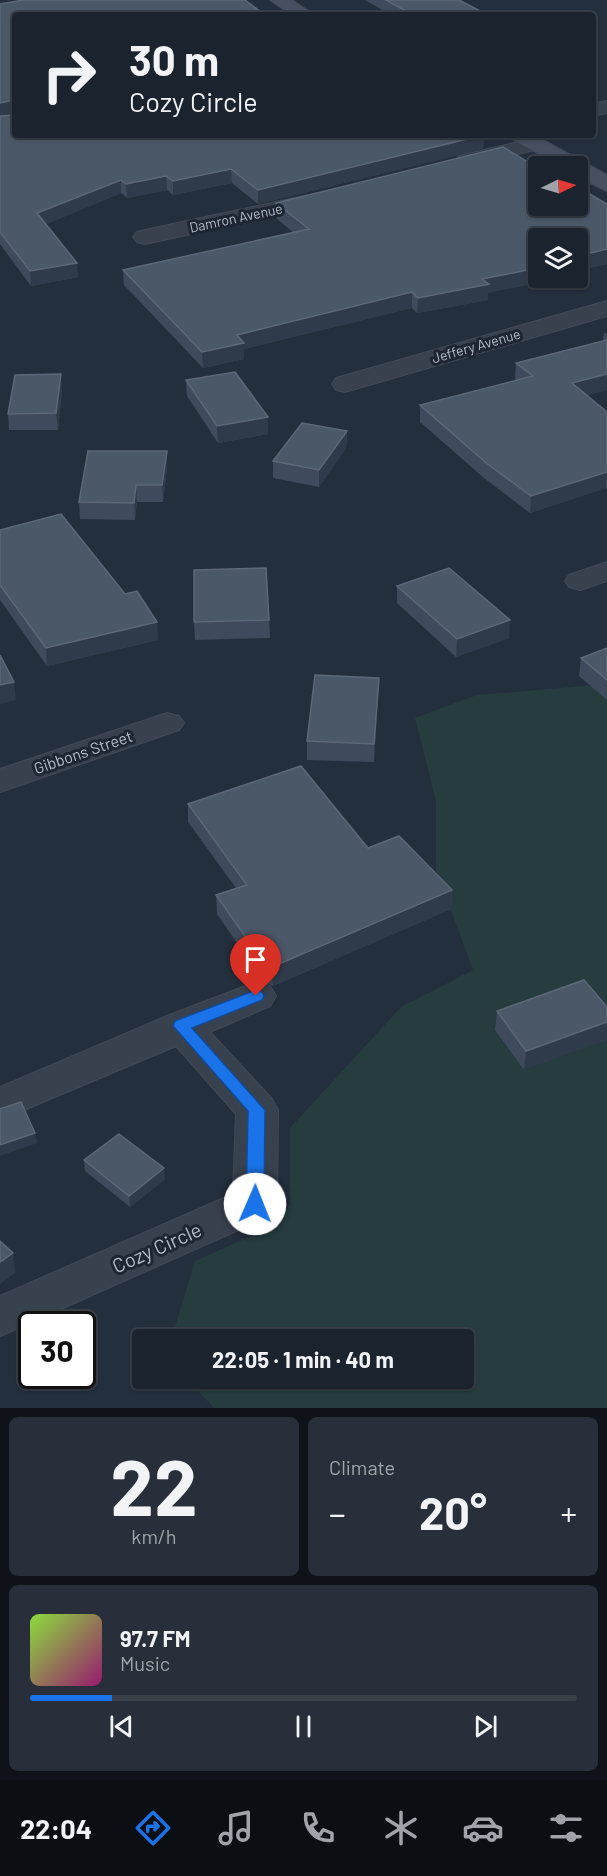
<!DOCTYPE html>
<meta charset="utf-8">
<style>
:root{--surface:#1b232e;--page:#282f3a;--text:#f1f3f6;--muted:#a0a4aa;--line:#39404a;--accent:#1a73e8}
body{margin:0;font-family:Barlow,sans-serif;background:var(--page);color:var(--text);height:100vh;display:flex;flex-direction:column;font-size:22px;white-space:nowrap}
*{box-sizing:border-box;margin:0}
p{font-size:20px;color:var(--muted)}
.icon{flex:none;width:33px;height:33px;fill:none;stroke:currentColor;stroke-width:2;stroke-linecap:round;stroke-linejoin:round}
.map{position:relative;height:1408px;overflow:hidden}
.drawer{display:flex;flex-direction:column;gap:9px;padding:9px;background:#0f1319;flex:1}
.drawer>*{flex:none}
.hud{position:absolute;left:12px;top:12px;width:584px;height:126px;border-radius:6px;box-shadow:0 2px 4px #0004,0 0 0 2px var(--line);background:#1b232e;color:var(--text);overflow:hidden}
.needle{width:39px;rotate:85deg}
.buttons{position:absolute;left:528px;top:156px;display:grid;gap:12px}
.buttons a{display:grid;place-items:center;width:60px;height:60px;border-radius:6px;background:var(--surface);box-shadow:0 2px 4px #0004,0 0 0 2px var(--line);font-size:30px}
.speed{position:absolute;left:18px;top:1311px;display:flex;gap:12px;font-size:30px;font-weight:700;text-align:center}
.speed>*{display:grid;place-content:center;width:78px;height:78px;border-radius:50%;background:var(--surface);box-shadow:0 2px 4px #0004,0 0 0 2px var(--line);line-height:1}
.speed .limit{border:3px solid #111;border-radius:9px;background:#fff;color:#111}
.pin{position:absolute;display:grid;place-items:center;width:51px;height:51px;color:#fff;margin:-62px -26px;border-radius:50% 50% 50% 0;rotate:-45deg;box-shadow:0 0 6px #0007}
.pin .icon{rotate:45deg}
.me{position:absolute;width:66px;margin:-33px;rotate:1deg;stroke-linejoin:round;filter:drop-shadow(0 0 4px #0008)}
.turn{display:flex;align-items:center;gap:21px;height:126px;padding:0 18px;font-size:27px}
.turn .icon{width:78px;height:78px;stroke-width:2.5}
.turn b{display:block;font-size:42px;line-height:51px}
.big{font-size:45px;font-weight:700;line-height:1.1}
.drawer .tile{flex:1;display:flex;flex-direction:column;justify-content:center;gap:9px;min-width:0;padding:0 21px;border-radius:9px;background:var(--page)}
.drawer .dial{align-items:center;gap:0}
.dial b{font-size:78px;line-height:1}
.song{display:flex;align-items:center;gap:18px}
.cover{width:72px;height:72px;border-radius:9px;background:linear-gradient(135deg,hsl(90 70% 55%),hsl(320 70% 35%))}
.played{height:6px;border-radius:3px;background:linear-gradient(90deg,var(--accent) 15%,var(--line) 15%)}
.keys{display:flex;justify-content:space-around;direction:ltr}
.heat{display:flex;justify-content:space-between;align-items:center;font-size:33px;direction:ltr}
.drawer .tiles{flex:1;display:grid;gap:9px;grid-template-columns:1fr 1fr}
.tile:last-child{grid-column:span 2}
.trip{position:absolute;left:132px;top:1329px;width:342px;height:60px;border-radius:6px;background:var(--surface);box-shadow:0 2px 4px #0004,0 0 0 2px var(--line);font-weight:700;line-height:60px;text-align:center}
.tabs{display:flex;height:96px;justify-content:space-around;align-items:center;background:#0b0e12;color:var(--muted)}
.tabs .icon{width:42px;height:42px}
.tabs .current{color:var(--accent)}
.tabs b{font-size:27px;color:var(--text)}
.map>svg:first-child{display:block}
.green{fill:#263c3f}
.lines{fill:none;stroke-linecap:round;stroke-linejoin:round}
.street-casing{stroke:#414a57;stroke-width:2}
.secondary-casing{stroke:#414a57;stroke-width:2}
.street{fill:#38414e;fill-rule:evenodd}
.secondary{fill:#465061;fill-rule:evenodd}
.wall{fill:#3f4b5c}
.shaded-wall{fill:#2f3b4b}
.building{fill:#4b5868;stroke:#5c6777;stroke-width:1.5}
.route{fill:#1a73e8;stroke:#114b97;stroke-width:1.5}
.labels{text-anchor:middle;stroke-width:6;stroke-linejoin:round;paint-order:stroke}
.far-street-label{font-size:14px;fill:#b4bcc9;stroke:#1d2633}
.street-label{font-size:16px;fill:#b4bcc9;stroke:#1d2633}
.near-street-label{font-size:20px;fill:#b4bcc9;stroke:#1d2633}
</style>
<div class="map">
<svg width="607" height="1408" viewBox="0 0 607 1408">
<rect width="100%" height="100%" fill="#242f3e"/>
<!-- green -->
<path class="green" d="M 607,684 L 607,1408 L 214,1408 L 187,1379 L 464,1378 L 464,1340 L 171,1340 L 195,1261 L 273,1226 L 290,1204 L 290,1128 L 401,1007 L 473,970 L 436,869 L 436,801 L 415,718 L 477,695 Z"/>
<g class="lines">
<defs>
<path id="street" d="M 607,101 L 607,113 L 592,116 L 592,104 Z
M 535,138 L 542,140 L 546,144 L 542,148 L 467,167 L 459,166 L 456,161 L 459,156 Z
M 318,193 L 326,195 L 329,200 L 326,205 L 145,244 L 137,242 L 133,237 L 137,232 L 145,230 Z
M 607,301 L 607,316 L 345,392 L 336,390 L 332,384 L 336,378 Z
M 607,562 L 607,581 L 580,590 L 569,587 L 565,581 L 569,575 Z
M 167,713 L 179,716 L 184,723 L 179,730 L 0,792 L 0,769 Z
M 256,982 L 270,986 L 276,996 L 270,1006 L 210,1032 L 272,1099 L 278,1110 L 277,1204 L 270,1216 L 0,1336 L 0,1296 L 233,1194 L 236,1114 L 176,1046 L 0,1120 L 0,1087 L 167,1016 Z"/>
<path id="secondary" d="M 270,0 L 292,0 L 314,15 L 292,15 Z
M 509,135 L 534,135 L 607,175 L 607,191 L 578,177 L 578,166 L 560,166 L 512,139 Z"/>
</defs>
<!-- street casing -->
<use href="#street" class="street-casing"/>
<!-- secondary casing -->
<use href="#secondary" class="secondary-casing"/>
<!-- street -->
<use href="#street" class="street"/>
<!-- secondary -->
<use href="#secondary" class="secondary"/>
</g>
<!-- wall -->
<path class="wall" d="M 365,0 L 459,0 L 486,15 L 391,15 Z
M 0,4 L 15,15 L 15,114 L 1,116 L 484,135 L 483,149 L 258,204 L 232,183 L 173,195 L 167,190 L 127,198 L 121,193 L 46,224 L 78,277 L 31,286 L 0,244 Z
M 538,168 L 607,204 L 607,264 L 580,270 L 580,274 L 578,275 L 578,238 L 488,293 L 488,300 L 417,313 L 412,308 L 244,349 L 244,359 L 203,368 L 124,285 L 123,270 L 294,233 L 276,218 L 276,203 Z
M 604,333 L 607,333 L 607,390 L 587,395 L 607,412 L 607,490 L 606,488 L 530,513 L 484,478 L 420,422 L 420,405 L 517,381 L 515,379 L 516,363 L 603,341 Z
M 186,380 L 268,417 L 268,434 L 218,443 L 187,396 Z
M 62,390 L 58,430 L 9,430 L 8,414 Z
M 347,431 L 346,448 L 319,487 L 273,478 L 273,461 Z
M 167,468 L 163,502 L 137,502 L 135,520 L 80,519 L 79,502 Z
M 0,530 L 158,640 L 47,666 L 0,600 Z
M 397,586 L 509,638 L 456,657 L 397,603 Z
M 269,620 L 270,638 L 195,640 L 194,622 Z
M 607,648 L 607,700 L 579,676 L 581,658 Z
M 379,678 L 374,762 L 307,760 L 307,741 Z
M 188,804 L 368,848 L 452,890 L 451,909 L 273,986 L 264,982 L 217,914 L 216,895 L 236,888 L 188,822 Z
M 584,980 L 524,1070 L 495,1030 L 497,1011 Z
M 84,1160 L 165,1179 L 130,1207 L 85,1171 Z"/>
<!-- shaded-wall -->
<path class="shaded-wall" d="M 15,100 L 15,114 L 0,116 L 0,103 Z
M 484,135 L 483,149 L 258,204 L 258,190 Z
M 231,169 L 232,183 L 173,195 L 173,181 Z
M 166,176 L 167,190 L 127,198 L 126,184 Z
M 121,180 L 121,193 L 38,227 L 37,213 Z
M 607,249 L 607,264 L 580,270 L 580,274 L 578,275 L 578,256 Z
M 77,263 L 78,277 L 31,286 L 30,271 Z
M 538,268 L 538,278 L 563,278 L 488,293 L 488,300 L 417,313 L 418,298 L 482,279 Z
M 412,292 L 412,308 L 244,349 L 244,359 L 203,368 L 202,352 L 237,335 Z
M 61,374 L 62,390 L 58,430 L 56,413 Z
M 607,374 L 607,390 L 571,400 L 572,383 Z
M 268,417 L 268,434 L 218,443 L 217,426 Z
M 347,431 L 346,448 L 319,487 L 319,470 Z
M 167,451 L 167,468 L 163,502 L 162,485 Z
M 607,472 L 606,488 L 530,513 L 531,496 Z
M 136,485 L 137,502 L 135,520 L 134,503 Z
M 510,620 L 509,638 L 456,657 L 457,639 Z
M 157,622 L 158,640 L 47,666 L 46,648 Z
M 379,678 L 378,696 L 374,762 L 374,744 Z
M 14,682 L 16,700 L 0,704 L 0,685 Z
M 452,890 L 451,909 L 273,986 L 272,967 Z
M 607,1022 L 607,1040 L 524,1070 L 526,1051 Z
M 35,1133 L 37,1143 L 0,1156 L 0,1145 Z
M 164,1168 L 165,1179 L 130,1207 L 129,1196 Z
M 13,1253 L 15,1273 L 0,1284 L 0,1262 Z"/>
<!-- building -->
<path class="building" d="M 23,0 L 245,0 L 265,15 L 15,15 L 15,100 L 0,103 L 0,4 Z
M 386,0 L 459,0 L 486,14 L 413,15 Z
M 15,115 L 15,135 L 484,135 L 258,190 L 231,169 L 173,181 L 166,176 L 126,184 L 121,180 L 37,213 L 77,263 L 30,271 L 0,232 L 0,116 Z
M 503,147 L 538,168 L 538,206 L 578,206 L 578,187 L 607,204 L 607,249 L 578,256 L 578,238 L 538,238 L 538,268 L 482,279 L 489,284 L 418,298 L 412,292 L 237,335 L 244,343 L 202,352 L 123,270 L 309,229 L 276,203 Z
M 607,340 L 607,374 L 572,383 L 607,412 L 607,472 L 531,496 L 485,462 L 420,405 L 533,376 L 516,363 Z
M 235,372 L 268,417 L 217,426 L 186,380 Z
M 61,374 L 56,413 L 8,414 L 15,375 Z
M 302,423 L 347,431 L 319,470 L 273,461 Z
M 88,451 L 167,451 L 162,485 L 136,485 L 134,503 L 79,502 Z
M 61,514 L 125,594 L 137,591 L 157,622 L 46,648 L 0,585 L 0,530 Z
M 266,568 L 269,620 L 194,622 L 194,570 Z
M 449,568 L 510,620 L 457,639 L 397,586 Z
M 607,648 L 607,680 L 581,658 Z
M 0,655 L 14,682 L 0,685 Z
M 315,675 L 379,678 L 374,744 L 307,741 Z
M 301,766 L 368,848 L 399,836 L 452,890 L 272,967 L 264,963 L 216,895 L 247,885 L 188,804 Z
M 584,980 L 607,1007 L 607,1022 L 526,1051 L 497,1011 Z
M 21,1102 L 35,1133 L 0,1145 L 0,1109 Z
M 119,1134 L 164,1168 L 129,1196 L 84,1160 Z
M 0,1241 L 13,1253 L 0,1262 Z"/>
<!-- route -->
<path class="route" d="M 256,990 L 262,992 L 264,996 L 262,1000 L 192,1028 L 265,1110 L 264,1204 L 262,1209 L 255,1212 L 249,1209 L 246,1204 L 248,1111 L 173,1026 L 175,1021 Z"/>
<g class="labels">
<!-- far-street labels -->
<g class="far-street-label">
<text transform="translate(236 218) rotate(-12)" y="5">Damron Avenue</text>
<text transform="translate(476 346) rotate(-16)" y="5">Jeffery Avenue</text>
</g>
<!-- street labels -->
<g class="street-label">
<text transform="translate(83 752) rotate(-19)" y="6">Gibbons Street</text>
</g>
<!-- near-street labels -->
<g class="near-street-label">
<text transform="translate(157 1248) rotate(-24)" y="7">Cozy Circle</text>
</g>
</g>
</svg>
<div class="buttons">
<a><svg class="needle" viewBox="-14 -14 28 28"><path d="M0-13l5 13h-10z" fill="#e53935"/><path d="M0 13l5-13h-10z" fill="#a0a4aa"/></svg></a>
<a><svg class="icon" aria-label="layers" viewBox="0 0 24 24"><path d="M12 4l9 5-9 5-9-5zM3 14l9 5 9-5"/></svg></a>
</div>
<div class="speed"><div class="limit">30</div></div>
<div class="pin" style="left:256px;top:996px;background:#d93025"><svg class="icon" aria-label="arrive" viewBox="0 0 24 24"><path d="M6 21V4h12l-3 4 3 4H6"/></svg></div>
<svg class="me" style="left:255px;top:1204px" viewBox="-20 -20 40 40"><circle r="19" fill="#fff"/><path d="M0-13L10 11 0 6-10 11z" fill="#1a73e8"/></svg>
<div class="trip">22:05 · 1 min · 40 m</div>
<div class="hud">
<div class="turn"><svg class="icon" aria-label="right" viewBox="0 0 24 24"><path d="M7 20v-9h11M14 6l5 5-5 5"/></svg><div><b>30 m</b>Cozy Circle</div></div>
</div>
</div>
<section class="drawer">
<div class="tiles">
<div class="tile dial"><b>22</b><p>km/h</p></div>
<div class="tile"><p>Climate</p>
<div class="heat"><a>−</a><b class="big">20°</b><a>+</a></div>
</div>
<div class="tile">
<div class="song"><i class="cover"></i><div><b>97.7 FM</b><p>Music</p></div></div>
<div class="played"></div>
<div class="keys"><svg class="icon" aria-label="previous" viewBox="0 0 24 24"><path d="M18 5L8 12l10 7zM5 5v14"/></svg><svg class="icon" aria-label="pause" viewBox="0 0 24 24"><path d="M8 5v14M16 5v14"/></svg><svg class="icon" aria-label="next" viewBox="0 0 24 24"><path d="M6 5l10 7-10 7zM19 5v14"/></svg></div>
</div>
</div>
</section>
<nav class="tabs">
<b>22:04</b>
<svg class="icon current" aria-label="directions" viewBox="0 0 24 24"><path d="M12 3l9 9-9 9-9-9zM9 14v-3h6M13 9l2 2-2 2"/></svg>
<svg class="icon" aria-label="music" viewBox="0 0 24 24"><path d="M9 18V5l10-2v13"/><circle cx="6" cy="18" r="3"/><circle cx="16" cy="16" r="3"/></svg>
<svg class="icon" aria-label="phone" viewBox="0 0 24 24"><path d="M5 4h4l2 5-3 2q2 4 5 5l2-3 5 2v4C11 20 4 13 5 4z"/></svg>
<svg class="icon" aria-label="climate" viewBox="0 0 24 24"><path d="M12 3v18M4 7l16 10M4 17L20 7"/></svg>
<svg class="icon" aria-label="car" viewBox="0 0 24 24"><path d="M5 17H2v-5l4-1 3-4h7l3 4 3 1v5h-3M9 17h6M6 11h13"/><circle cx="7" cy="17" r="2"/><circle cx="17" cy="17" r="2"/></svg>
<svg class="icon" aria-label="filters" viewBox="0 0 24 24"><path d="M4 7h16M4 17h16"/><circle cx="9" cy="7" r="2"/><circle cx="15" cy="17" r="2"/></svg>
</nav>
